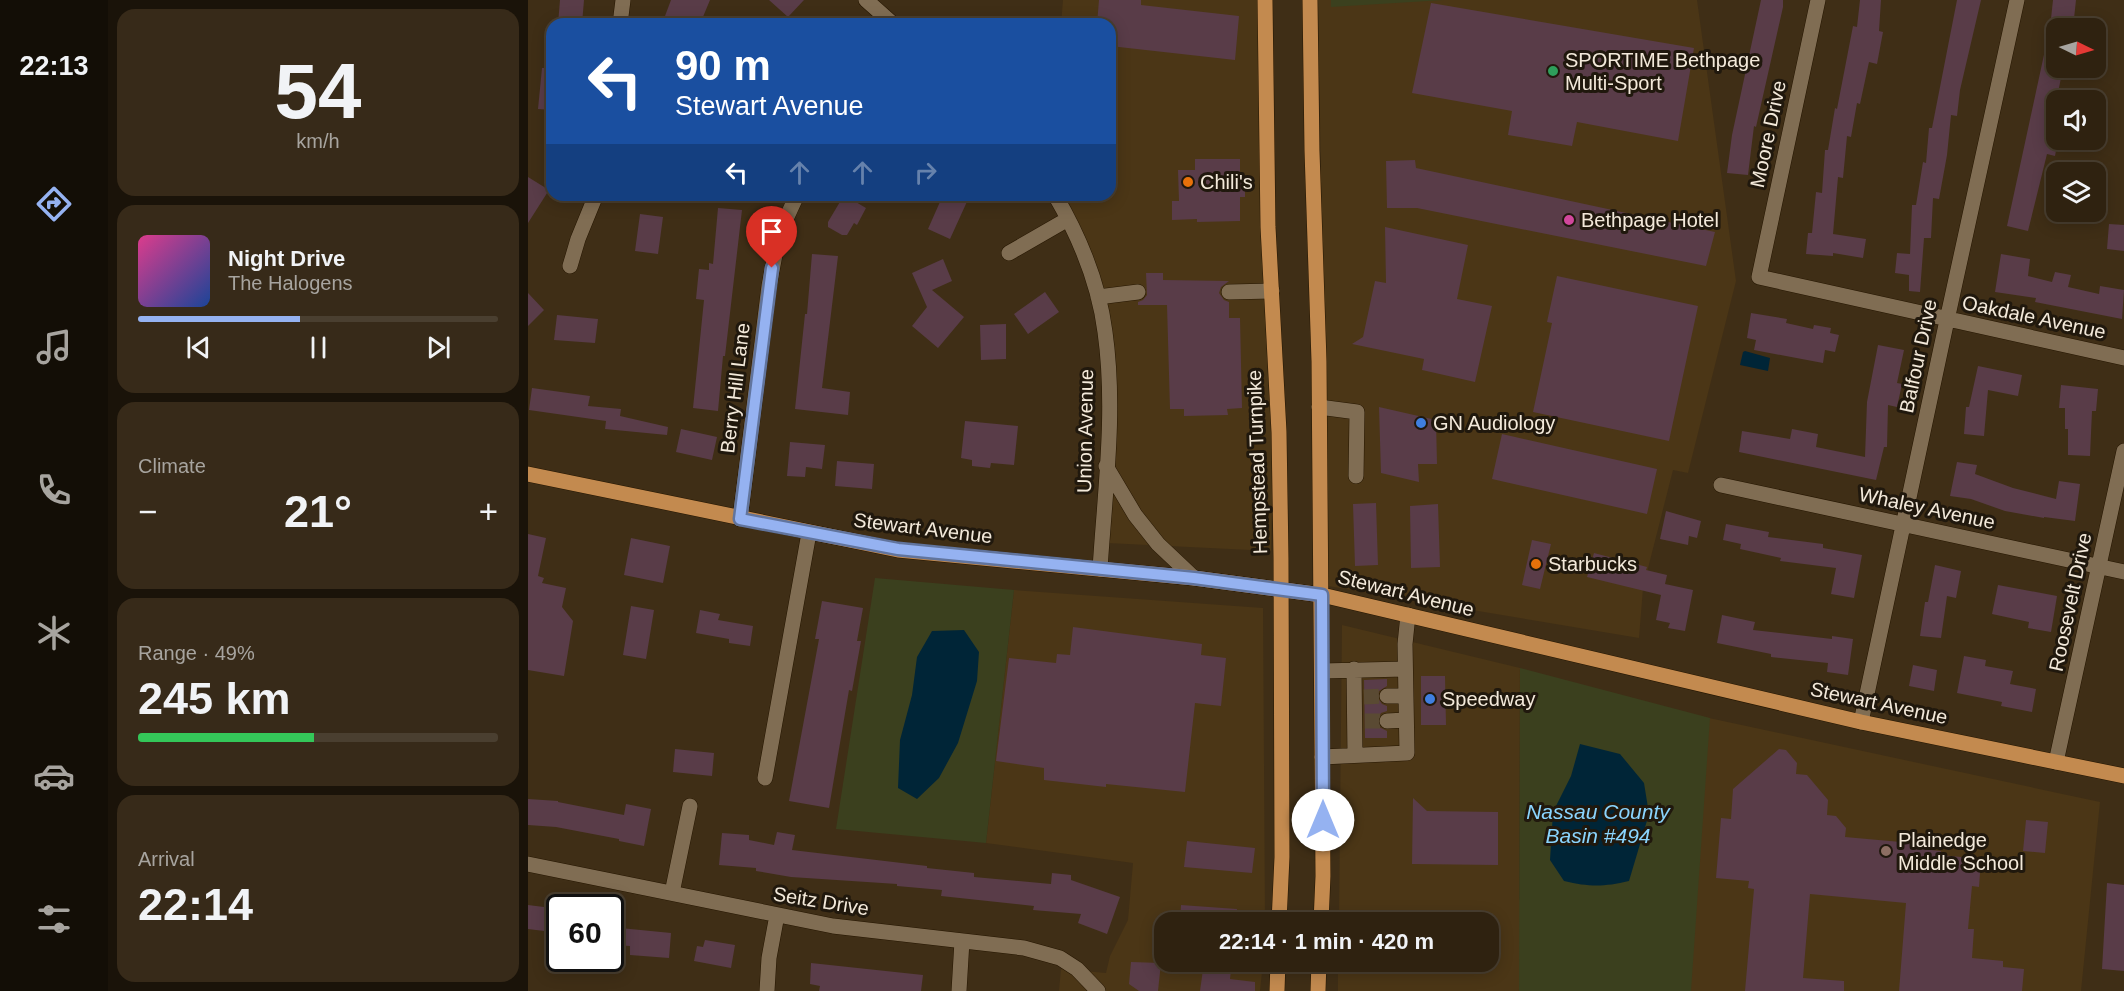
<!DOCTYPE html>
<meta charset="utf-8">
<style>
:root{--surface:#2f2210;--page:#372a19;--text:#f1f3f6;--muted:#a7a49f;--line:#4a3f30;--accent:#95b2f1}
body{margin:0;font-family:Helvetica,sans-serif;background:var(--page);color:var(--text);height:100vh;display:flex;flex-direction:column;font-size:22px;white-space:nowrap}
*{box-sizing:border-box;margin:0}
p{font-size:20px;color:var(--muted)}
.icon{flex:none;width:33px;height:33px;fill:none;stroke:currentColor;stroke-width:2;stroke-linecap:round;stroke-linejoin:round}
.map{position:relative;flex:1;overflow:hidden}
.sheet{display:flex;flex-direction:column;gap:9px;padding:9px;background:#1a1309;width:420px}
.sheet>*{flex:none}
.banner{position:absolute;left:18px;top:18px;width:570px;height:183px;border-radius:18px;box-shadow:0 3px 15px #0003,0 0 0 2px var(--line);background:#1a4fa0;color:#fff;overflow:hidden}
.needle{width:39px;rotate:95deg}
.tools{position:absolute;left:1518px;top:18px;display:grid;gap:12px}
.tools a{display:grid;place-items:center;width:60px;height:60px;border-radius:12px;background:var(--surface);box-shadow:0 3px 15px #0003,0 0 0 2px var(--line);font-size:30px}
.speed{position:absolute;left:18px;top:894px;display:flex;gap:12px;font-size:30px;font-weight:700;text-align:center}
.speed>*{display:grid;place-content:center;width:78px;height:78px;border-radius:50%;background:var(--surface);box-shadow:0 3px 15px #0003,0 0 0 2px var(--line);line-height:1}
.speed .limit{border:3px solid #111;border-radius:9px;background:#fff;color:#111}
.pin{position:absolute;display:grid;place-items:center;width:51px;height:51px;color:#fff;margin:-62px -26px;border-radius:50% 50% 50% 0;rotate:-45deg;box-shadow:0 0 6px #0007}
.pin .icon{rotate:45deg}
.me{position:absolute;width:66px;margin:-33px;rotate:0deg;stroke-linejoin:round;filter:drop-shadow(0 0 4px #0008)}
.turn{display:flex;align-items:center;gap:21px;height:126px;padding:0 30px;font-size:27px}
.turn .icon{width:78px;height:78px;stroke-width:2.5}
.turn b{display:block;font-size:42px;line-height:51px}
.lanes{display:flex;align-items:center;height:57px;padding:0 30px;background:#0003;justify-content:center;gap:30px;direction:ltr}
.lanes .off{opacity:.35}
.big{font-size:45px;font-weight:700;line-height:1.1}
.sheet .widget{flex:1;display:flex;flex-direction:column;justify-content:center;gap:9px;min-width:0;padding:0 21px;border-radius:18px;background:var(--page)}
.sheet .dial{align-items:center;gap:0}
.dial b{font-size:78px;line-height:1}
.song{display:flex;align-items:center;gap:18px}
.cover{width:72px;height:72px;border-radius:9px;background:linear-gradient(135deg,hsl(330 70% 55%),hsl(220 70% 35%))}
.played{height:6px;border-radius:3px;background:linear-gradient(90deg,var(--accent) 45%,var(--line) 45%)}
.keys{display:flex;justify-content:space-around;direction:ltr}
.heat{display:flex;justify-content:space-between;align-items:center;font-size:33px;direction:ltr}
.charge{height:9px;border-radius:4px;background:linear-gradient(90deg,#34c759 49%,var(--line) 0)}
.trip{position:absolute;left:626px;top:912px;width:345px;height:60px;border-radius:18px;background:var(--surface);box-shadow:0 3px 15px #0003,0 0 0 2px var(--line);font-weight:700;line-height:60px;text-align:center}
main{display:flex;flex:1;min-height:0}
.tab-bar{display:flex;flex-direction:column;width:108px;justify-content:space-around;align-items:center;background:#130e06;color:var(--muted)}
.tab-bar .icon{width:42px;height:42px}
.tab-bar .selected{color:var(--accent)}
.tab-bar b{font-size:27px;color:var(--text)}
.map>svg:first-child{display:block}
.built{fill:#4b3616}
.green{fill:#3b401e}
.water{fill:#002537}
.building{fill:#593c48}
.lines{fill:none;stroke-linecap:round;stroke-linejoin:round}
.minor-tunnel{stroke:#5a4a33;stroke-width:15;stroke-dasharray:15 8;stroke-linecap:butt}
.minor-casing{stroke:#251600;stroke-width:16}
.major-casing{stroke:#251600;stroke-width:16}
.minor{stroke:#806d53;stroke-width:15}
.major{stroke:#c38a4f;stroke-width:15}
.route-casing{stroke:#61749d;stroke-width:15}
.route{stroke:#95b2f1;stroke-width:10}
.leisure-dot{fill:#2e9e5b;stroke:#20180d;stroke-width:2}
.food-dot{fill:#e8710a;stroke:#20180d;stroke-width:2}
.hotel-dot{fill:#d1479c;stroke:#20180d;stroke-width:2}
.shop-dot{fill:#3f7fe0;stroke:#20180d;stroke-width:2}
.education-dot{fill:#8d6e63;stroke:#20180d;stroke-width:2}
.labels{text-anchor:middle;stroke-width:6;stroke-linejoin:round;paint-order:stroke}
.poi-label{font-size:20px;fill:#f3e9da;stroke:#20180d;text-anchor:start}
.street-label{font-size:20px;fill:#f3e9da;stroke:#20180d}
.water-label{font-size:21px;font-style:italic;fill:#8ad4fd;stroke:#20180d}
</style>
<main>
<nav class="tab-bar">
<b>22:13</b>
<svg class="icon selected" aria-label="directions" viewBox="0 0 24 24"><path d="M12 3l9 9-9 9-9-9zM9 14v-3h6M13 9l2 2-2 2"/></svg>
<svg class="icon" aria-label="music" viewBox="0 0 24 24"><path d="M9 18V5l10-2v13"/><circle cx="6" cy="18" r="3"/><circle cx="16" cy="16" r="3"/></svg>
<svg class="icon" aria-label="phone" viewBox="0 0 24 24"><path d="M5 4h4l2 5-3 2q2 4 5 5l2-3 5 2v4C11 20 4 13 5 4z"/></svg>
<svg class="icon" aria-label="climate" viewBox="0 0 24 24"><path d="M12 3v18M4 7l16 10M4 17L20 7"/></svg>
<svg class="icon" aria-label="car" viewBox="0 0 24 24"><path d="M5 17H2v-5l4-1 3-4h7l3 4 3 1v5h-3M9 17h6M6 11h13"/><circle cx="7" cy="17" r="2"/><circle cx="17" cy="17" r="2"/></svg>
<svg class="icon" aria-label="filters" viewBox="0 0 24 24"><path d="M4 7h16M4 17h16"/><circle cx="9" cy="7" r="2"/><circle cx="15" cy="17" r="2"/></svg>
</nav>
<section class="sheet">
<div class="widget dial"><b>54</b><p>km/h</p></div>
<div class="widget">
<div class="song"><i class="cover"></i><div><b>Night Drive</b><p>The Halogens</p></div></div>
<div class="played"></div>
<div class="keys"><svg class="icon" aria-label="previous" viewBox="0 0 24 24"><path d="M18 5L8 12l10 7zM5 5v14"/></svg><svg class="icon" aria-label="pause" viewBox="0 0 24 24"><path d="M8 5v14M16 5v14"/></svg><svg class="icon" aria-label="next" viewBox="0 0 24 24"><path d="M6 5l10 7-10 7zM19 5v14"/></svg></div>
</div>
<div class="widget"><p>Climate</p>
<div class="heat"><a>−</a><b class="big">21°</b><a>+</a></div>
</div>
<div class="widget"><p>Range · 49%</p><b class="big">245 km</b><div class="charge"></div></div>
<div class="widget"><p>Arrival</p><b class="big">22:14</b></div>
</section>
<div class="map">
<svg width="1596" height="991" viewBox="0 0 1596 991">
<rect width="100%" height="100%" fill="#3f2e16"/>
<!-- built -->
<path class="built" d="M 535,0 L 730,0 L 747,345 L 743,551 L 579,543 L 582,316 L 532,195 L 582,195 L 582,24 L 533,24 Z
M 790,0 L 1169,0 L 1208,281 L 1160,473 L 1145,470 L 1115,588 L 1111,638 L 800,586 Z
M 486,590 L 735,608 L 737,922 L 636,922 L 636,962 L 735,962 L 732,991 L 531,991 L 533,969 L 578,973 L 582,956 L 600,920 L 605,863 L 458,843 Z
M 814,625 L 992,668 L 991,900 L 1167,715 L 1572,802 L 1553,991 L 810,991 L 810,962 L 960,962 L 960,922 L 811,922 Z"/>
<!-- green -->
<path class="green" d="M 803,0 L 916,0 L 803,7 Z
M 347,578 L 486,590 L 458,843 L 308,829 Z
M 992,668 L 1182,718 L 1163,991 L 991,991 Z"/>
<!-- water -->
<path class="water" d="M 1217,351 L 1242,358 L 1240,371 L 1212,365 L 1215,352 Z
M 436,630 L 451,652 L 449,681 L 430,743 L 411,778 L 389,799 L 370,788 L 372,740 L 384,695 L 389,657 L 404,631 Z
M 1052,744 L 1092,754 L 1116,783 L 1121,814 L 1101,881 C 1076,887 1061,887 1036,881 L 1022,860 L 1025,812 L 1043,776 Z"/>
<!-- building -->
<path class="building" d="M 32,0 L 56,0 L 54,24 L 30,24 Z
M 143,0 L 182,0 L 172,24 L 156,24 L 137,16 Z
M 241,0 L 276,0 L 260,17 Z
M 571,0 L 613,0 L 613,5 L 711,16 L 707,60 L 582,46 L 582,24 L 569,24 Z
M 1233,0 L 1255,0 L 1255,7 L 1228,127 L 1226,126 L 1220,175 L 1199,173 L 1204,135 Z
M 1332,0 L 1353,0 L 1351,31 L 1355,32 L 1349,64 L 1341,62 L 1332,104 L 1329,103 L 1323,137 L 1319,136 L 1315,178 L 1310,177 L 1305,234 L 1338,239 L 1335,258 L 1305,253 L 1305,256 L 1278,254 L 1280,233 L 1284,233 L 1288,192 L 1294,193 L 1297,150 L 1300,150 L 1307,108 L 1309,109 L 1325,26 L 1329,27 Z
M 1429,0 L 1453,0 L 1432,90 L 1429,116 L 1423,115 L 1419,155 L 1411,199 L 1405,198 L 1403,238 L 1396,238 L 1392,292 L 1381,291 L 1381,275 L 1367,273 L 1369,253 L 1382,254 L 1384,205 L 1388,205 L 1395,162 L 1398,163 L 1401,128 L 1404,128 Z
M 1525,0 L 1548,0 L 1545,28 L 1522,28 Z
M 903,3 L 1166,48 L 1150,141 L 1049,122 L 1044,146 L 980,135 L 984,111 L 884,93 Z
M 1517,50 L 1528,52 L 1528,68 L 1535,68 L 1522,132 L 1528,133 L 1528,140 L 1530,140 L 1527,156 L 1519,154 L 1500,231 L 1479,226 Z
M 14,68 L 24,68 L 24,110 L 10,109 Z
M 667,159 L 712,159 L 712,176 L 717,176 L 717,197 L 712,197 L 712,221 L 669,222 L 669,219 L 644,220 L 644,201 L 651,201 L 650,170 L 667,170 Z
M 887,160 L 888,168 L 1187,232 L 1178,266 L 889,208 L 859,208 L 858,161 Z
M 0,177 L 21,190 L 0,223 Z
M 316,195 L 338,208 L 329,225 L 326,223 L 319,235 L 314,235 L 300,227 L 300,222 Z
M 415,195 L 442,195 L 422,239 L 400,229 Z
M 190,208 L 214,210 L 197,356 L 195,356 L 190,411 L 165,408 L 176,300 L 168,299 L 171,269 L 181,270 L 181,263 L 185,264 Z
M 112,214 L 135,217 L 130,254 L 107,251 Z
M 1581,224 L 1596,225 L 1596,251 L 1579,249 Z
M 857,227 L 940,245 L 929,299 L 964,306 L 947,382 L 894,370 L 896,359 L 824,344 L 835,337 L 847,281 L 858,283 Z
M 284,254 L 310,256 L 294,388 L 322,392 L 320,415 L 267,409 L 277,314 L 279,314 Z
M 1473,254 L 1502,259 L 1500,276 L 1524,282 L 1527,272 L 1543,275 L 1540,287 L 1571,294 L 1572,286 L 1596,290 L 1594,319 L 1507,302 L 1508,298 L 1467,292 Z
M 415,259 L 424,281 L 404,290 L 436,317 L 410,348 L 384,326 L 399,307 L 384,273 Z
M 618,273 L 635,273 L 635,280 L 701,281 L 693,287 L 691,293 L 696,300 L 701,302 L 701,318 L 712,318 L 714,408 L 699,409 L 700,415 L 656,416 L 656,409 L 642,409 L 639,305 L 610,305 L 610,302 L 615,300 L 619,295 Z
M 1029,276 L 1170,306 L 1141,441 L 1005,412 L 1024,323 L 1019,322 Z
M 517,292 L 531,312 L 500,334 L 486,314 Z
M 0,293 L 16,310 L 0,326 Z
M 1223,313 L 1259,319 L 1258,323 L 1285,329 L 1286,325 L 1303,328 L 1302,333 L 1311,335 L 1307,352 L 1297,350 L 1295,363 L 1226,350 L 1228,340 L 1219,338 Z
M 29,315 L 70,319 L 67,343 L 26,340 Z
M 478,324 L 478,359 L 453,360 L 452,325 Z
M 1350,345 L 1376,350 L 1369,383 L 1374,384 L 1369,407 L 1360,405 L 1359,447 L 1356,447 L 1348,480 L 1211,452 L 1214,431 L 1262,439 L 1264,429 L 1290,434 L 1288,447 L 1337,457 L 1339,402 Z
M 1450,366 L 1494,375 L 1490,396 L 1460,390 L 1456,436 L 1436,434 L 1438,407 L 1441,407 Z
M 1533,385 L 1570,389 L 1568,411 L 1564,411 L 1562,456 L 1540,455 L 1540,429 L 1537,429 L 1537,408 L 1531,408 Z
M 4,388 L 62,396 L 60,406 L 93,409 L 92,416 L 140,427 L 139,435 L 77,429 L 78,421 L 1,410 Z
M 851,407 L 908,420 L 909,464 L 890,464 L 891,482 L 853,473 Z
M 437,421 L 490,426 L 486,465 L 463,463 L 462,468 L 444,466 L 444,460 L 433,458 Z
M 153,429 L 189,437 L 184,460 L 148,452 Z
M 974,434 L 1129,469 L 1119,514 L 964,479 Z
M 262,442 L 297,445 L 294,469 L 278,467 L 277,477 L 259,476 Z
M 309,461 L 346,464 L 344,489 L 307,486 Z
M 1429,462 L 1449,465 L 1447,474 L 1485,488 L 1528,499 L 1531,481 L 1552,484 L 1547,521 L 1516,517 L 1516,518 L 1477,511 L 1443,499 L 1422,496 Z
M 848,503 L 850,565 L 827,566 L 825,504 Z
M 910,504 L 912,567 L 883,568 L 882,506 Z
M 1138,511 L 1173,521 L 1169,538 L 1161,536 L 1160,545 L 1132,539 Z
M 1198,524 L 1241,532 L 1240,537 L 1295,544 L 1295,548 L 1334,555 L 1326,598 L 1303,594 L 1308,568 L 1252,561 L 1253,558 L 1212,549 L 1213,544 L 1195,540 Z
M 0,534 L 18,538 L 10,576 L 16,578 L 14,583 L 38,588 L 34,607 L 45,621 L 36,676 L 0,670 Z
M 103,538 L 142,546 L 135,583 L 96,575 Z
M 1004,540 L 1023,544 L 1012,589 L 994,585 Z
M 1066,553 L 1119,567 L 1118,570 L 1139,575 L 1137,584 L 1165,590 L 1157,631 L 1140,628 L 1142,623 L 1128,620 L 1133,595 L 1059,577 Z
M 1407,565 L 1433,571 L 1428,598 L 1419,596 L 1413,638 L 1392,636 L 1397,602 L 1400,602 Z
M 1470,585 L 1529,596 L 1523,632 L 1500,628 L 1501,622 L 1464,614 Z
M 294,601 L 335,608 L 329,641 L 333,641 L 324,691 L 321,690 L 301,808 L 261,801 L 291,639 L 287,639 Z
M 103,606 L 126,610 L 118,659 L 95,655 Z
M 172,610 L 192,614 L 190,620 L 225,626 L 222,646 L 201,643 L 201,639 L 168,633 Z
M 1194,615 L 1227,622 L 1225,630 L 1304,639 L 1304,636 L 1325,639 L 1320,675 L 1299,672 L 1300,663 L 1243,657 L 1243,654 L 1189,643 Z
M 545,627 L 674,644 L 673,655 L 698,658 L 693,706 L 667,703 L 657,792 L 578,784 L 578,787 L 516,780 L 516,768 L 468,761 L 481,658 L 528,663 L 529,654 L 542,655 Z
M 1436,656 L 1458,660 L 1457,666 L 1485,671 L 1482,684 L 1508,689 L 1504,712 L 1473,706 L 1474,702 L 1429,693 Z
M 1385,665 L 1409,670 L 1406,691 L 1381,686 Z
M 893,676 L 917,676 L 918,725 L 893,725 Z
M 859,679 L 859,686 L 851,691 L 849,697 L 854,704 L 859,706 L 859,711 L 853,713 L 849,721 L 851,727 L 859,731 L 859,738 L 837,738 L 836,680 Z
M 147,749 L 186,753 L 184,776 L 145,772 Z
M 1251,749 L 1258,750 L 1269,763 L 1268,774 L 1279,775 L 1300,800 L 1299,815 L 1308,816 L 1318,828 L 1317,837 L 1384,843 L 1383,848 L 1413,851 L 1413,855 L 1453,859 L 1451,887 L 1444,886 L 1440,929 L 1446,929 L 1444,958 L 1475,961 L 1475,967 L 1496,969 L 1494,991 L 1371,991 L 1378,903 L 1282,894 L 1275,978 L 1316,981 L 1316,991 L 1217,991 L 1226,889 L 1220,888 L 1221,881 L 1188,878 L 1193,818 L 1203,819 L 1205,789 Z
M 885,798 L 899,811 L 970,812 L 970,865 L 884,864 Z
M 0,799 L 30,801 L 30,802 L 96,815 L 98,804 L 123,809 L 116,846 L 91,841 L 91,839 L 28,827 L 0,825 Z
M 1498,820 L 1520,822 L 1517,853 L 1495,851 Z
M 249,832 L 267,835 L 264,850 L 399,866 L 399,868 L 446,873 L 446,877 L 523,884 L 524,873 L 543,875 L 543,880 L 592,897 L 579,934 L 550,923 L 553,914 L 505,910 L 506,906 L 413,896 L 414,890 L 369,886 L 369,884 L 263,877 L 228,871 L 228,868 L 191,865 L 194,833 L 221,835 L 221,840 L 246,845 Z
M 659,841 L 727,848 L 724,873 L 656,867 Z
M 1579,883 L 1596,885 L 1596,971 L 1574,969 Z
M 0,905 L 32,909 L 32,933 L 0,929 Z
M 653,905 L 709,909 L 708,922 L 652,922 Z
M 82,927 L 143,933 L 141,958 L 102,955 L 102,946 L 82,945 Z
M 177,940 L 207,945 L 203,968 L 166,961 L 169,946 L 175,947 Z
M 603,962 L 633,963 L 630,991 L 611,991 L 601,984 Z
M 676,962 L 704,962 L 702,979 L 727,982 L 727,991 L 672,991 Z
M 283,963 L 395,975 L 393,991 L 291,991 L 292,986 L 282,984 Z"/>
<g class="lines">
<!-- minor-tunnel -->
<path class="minor-tunnel" d="M 836,697 L 859,696
M 837,721 L 859,721"/>
<defs>
<path id="minor" d="M 338,0 L 365,24
M 1290,0 L 1231,277 L 1596,358
M 92,24 L 95,0
M 527,195 C 551,236 571,285 577,332 C 588,410 577,490 572,569
M 481,253 L 540,219
M 42,266 L 50,239 L 68,195
M 701,292 L 744,291
M 570,297 L 610,292
M 791,407 L 829,412 L 828,476
M 578,466 L 607,515 L 630,544 L 666,578
M 1193,485 L 1596,572
M 212,519 L 241,286 L 251,234 L 269,195
M 826,669 L 827,755
M 794,671 L 877,669
M 859,696 L 878,696
M 859,721 L 878,720
M 1333,722 L 1419,320 L 1489,0
M 794,757 L 879,753 L 877,644 L 880,615
M 1528,762 L 1596,451
M 237,778 L 281,533
M 0,864 L 305,926 L 496,948 L 532,958 L 549,969 L 570,991
M 144,893 L 162,806
M 239,991 L 241,958 L 249,915
M 431,991 L 434,941"/>
<path id="major" d="M 737,0 L 740,227 L 751,432 L 753,558 L 754,857 L 751,922
M 782,0 L 784,151 L 791,361 L 795,876 L 793,922
M 0,474 L 370,550 L 666,578 L 794,595 L 1333,722 L 1596,776
M 749,991 L 750,962
M 790,991 L 791,962"/>
</defs>
<!-- minor casing -->
<use href="#minor" class="minor-casing"/>
<!-- major casing -->
<use href="#major" class="major-casing"/>
<!-- minor -->
<use href="#minor" class="minor"/>
<!-- major -->
<use href="#major" class="major"/>
</g>
<g class="lines">
<defs>
<path id="route" d="M 244,268 L 212,519 L 370,549 L 666,578 L 794,595 L 795,820"/>
</defs>
<!-- route casing -->
<use href="#route" class="route-casing"/>
<!-- route -->
<use href="#route" class="route"/>
</g>
<!-- markers -->
<circle class="leisure-dot" cx="1025" cy="71" r="6"/>
<g class="food-dot">
<circle cx="660" cy="182" r="6"/>
<circle cx="1008" cy="564" r="6"/>
</g>
<circle class="hotel-dot" cx="1041" cy="220" r="6"/>
<g class="shop-dot">
<circle cx="893" cy="423" r="6"/>
<circle cx="902" cy="699" r="6"/>
</g>
<circle class="education-dot" cx="1358" cy="851" r="6"/>
<g class="labels">
<!-- poi labels -->
<g class="poi-label">
<text x="1037" y="67">SPORTIME Bethpage<tspan x="1037" dy="23">Multi-Sport</tspan></text>
<text x="672" y="189">Chili's</text>
<text x="1053" y="227">Bethpage Hotel</text>
<text x="905" y="430">GN Audiology</text>
<text x="1020" y="571">Starbucks</text>
<text x="914" y="706">Speedway</text>
<text x="1370" y="847">Plainedge<tspan x="1370" dy="23">Middle School</tspan></text>
</g>
<!-- street labels -->
<g class="street-label">
<text transform="translate(1240 134) rotate(-78)" y="7">Moore Drive</text>
<text transform="translate(1506 317) rotate(12)" y="7">Oakdale Avenue</text>
<text transform="translate(1390 356) rotate(-78)" y="7">Balfour Drive</text>
<text transform="translate(207 388) rotate(-83)" y="7">Berry Hill Lane</text>
<text transform="translate(557 431) rotate(-89)" y="7">Union Avenue</text>
<text transform="translate(729 462) rotate(-92)" y="7">Hempstead Turnpike</text>
<text transform="translate(1399 508) rotate(12)" y="7">Whaley Avenue</text>
<text transform="translate(395 528) rotate(7)" y="7">Stewart Avenue</text>
<text transform="translate(878 593) rotate(14)" y="7">Stewart Avenue</text>
<text transform="translate(1542 602) rotate(-78)" y="7">Roosevelt Drive</text>
<text transform="translate(1351 703) rotate(12)" y="7">Stewart Avenue</text>
<text transform="translate(293 901) rotate(9)" y="7">Seitz Drive</text>
</g>
<!-- water labels -->
<g class="water-label">
<text x="1070" y="819">Nassau County<tspan x="1070" dy="24">Basin #494</tspan></text>
</g>
</g>
</svg>
<div class="tools">
<a><svg class="needle" viewBox="-14 -14 28 28"><path d="M0-13l5 13h-10z" fill="#e53935"/><path d="M0 13l5-13h-10z" fill="#a7a49f"/></svg></a>
<a><svg class="icon" aria-label="sound" viewBox="0 0 24 24"><path d="M4 9h4l5-4v14l-5-4H4zM17 9q2 3 0 6"/></svg></a>
<a><svg class="icon" aria-label="layers" viewBox="0 0 24 24"><path d="M12 4l9 5-9 5-9-5zM3 14l9 5 9-5"/></svg></a>
</div>
<div class="speed"><div class="limit">60</div></div>
<div class="pin" style="left:244px;top:268px;background:#d93025"><svg class="icon" aria-label="arrive" viewBox="0 0 24 24"><path d="M6 21V4h12l-3 4 3 4H6"/></svg></div>
<svg class="me" style="left:795px;top:820px" viewBox="-20 -20 40 40"><circle r="19" fill="#fff"/><path d="M0-13L10 11 0 6-10 11z" fill="#95b2f1"/></svg>
<div class="trip">22:14 · 1 min · 420 m</div>
<div class="banner">
<div class="turn"><svg class="icon" aria-label="left" viewBox="0 0 24 24"><path d="M17 20v-9H6M10 6l-5 5 5 5"/></svg><div><b>90 m</b>Stewart Avenue</div></div>
<div class="lanes"><svg class="icon" aria-label="left" viewBox="0 0 24 24"><path d="M17 20v-9H6M10 6l-5 5 5 5"/></svg><svg class="icon off" aria-label="ahead" viewBox="0 0 24 24"><path d="M12 20V5M6 11l6-6 6 6"/></svg><svg class="icon off" aria-label="ahead" viewBox="0 0 24 24"><path d="M12 20V5M6 11l6-6 6 6"/></svg><svg class="icon off" aria-label="right" viewBox="0 0 24 24"><path d="M7 20v-9h11M14 6l5 5-5 5"/></svg></div>
</div>
</div>
</main>
